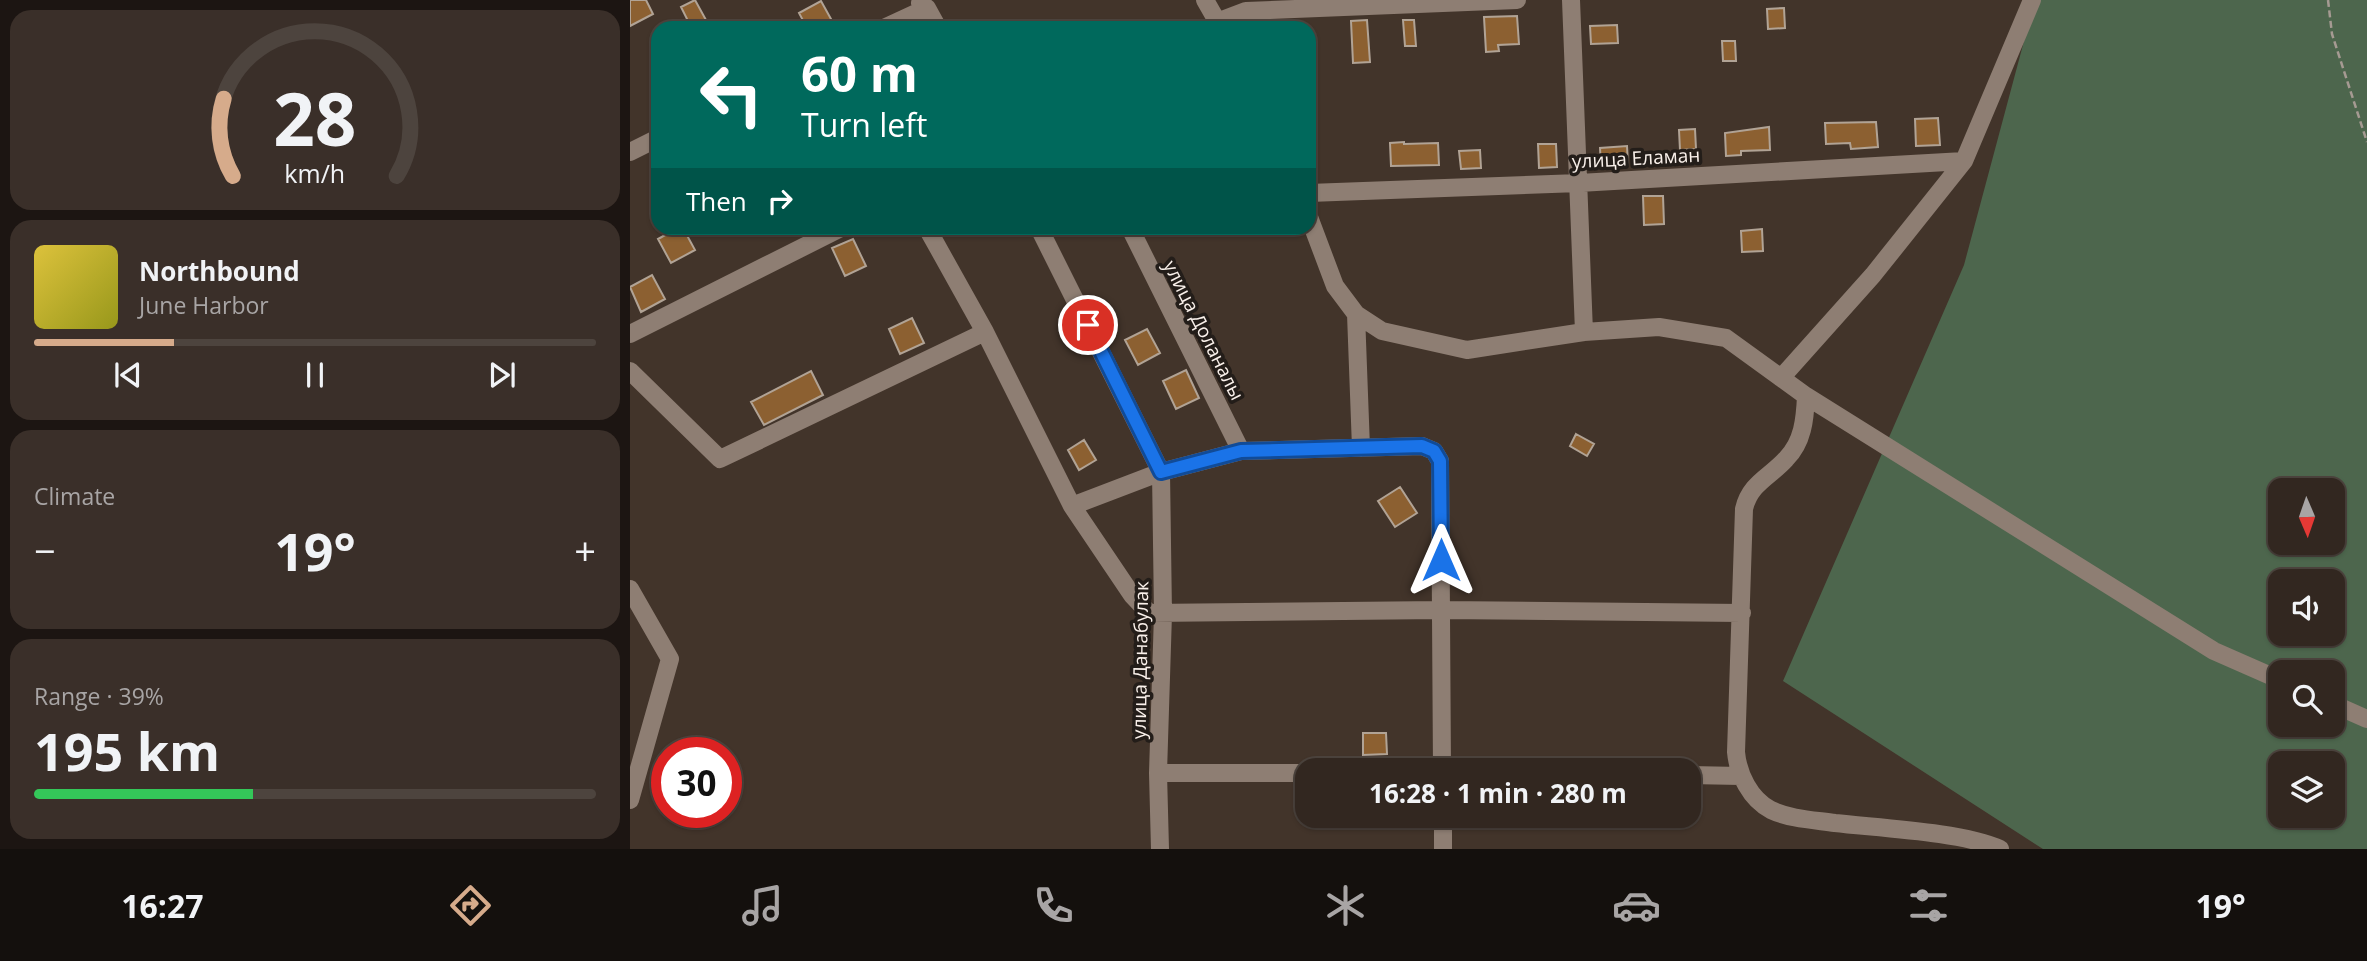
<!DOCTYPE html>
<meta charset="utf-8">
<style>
:root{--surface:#322720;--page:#3a2f29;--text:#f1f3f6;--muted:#a8a5a5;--line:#4d443e;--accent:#d6ab8b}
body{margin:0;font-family:"Open Sans",sans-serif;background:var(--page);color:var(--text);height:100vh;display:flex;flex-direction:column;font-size:26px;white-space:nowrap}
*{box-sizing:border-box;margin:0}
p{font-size:23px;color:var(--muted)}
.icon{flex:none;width:38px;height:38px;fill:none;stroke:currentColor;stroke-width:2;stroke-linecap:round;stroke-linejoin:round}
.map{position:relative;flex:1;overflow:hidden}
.drawer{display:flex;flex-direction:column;gap:10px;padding:10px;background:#1c1512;width:630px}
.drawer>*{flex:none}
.hud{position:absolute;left:21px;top:21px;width:665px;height:214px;border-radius:21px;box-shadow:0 2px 5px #0004,0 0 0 2px var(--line);background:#00695c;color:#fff;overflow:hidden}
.needle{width:46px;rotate:178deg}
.controls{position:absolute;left:1638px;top:478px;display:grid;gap:14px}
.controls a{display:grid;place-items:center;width:77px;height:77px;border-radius:14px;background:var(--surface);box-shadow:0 2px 5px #0004,0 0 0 2px var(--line);font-size:35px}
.speed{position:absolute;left:21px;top:737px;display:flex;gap:14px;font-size:35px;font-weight:700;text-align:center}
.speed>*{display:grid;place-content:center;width:91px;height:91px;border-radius:50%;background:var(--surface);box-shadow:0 2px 5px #0004,0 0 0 2px var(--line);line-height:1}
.speed .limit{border:10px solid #d22;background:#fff;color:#111}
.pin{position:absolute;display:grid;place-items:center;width:60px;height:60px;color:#fff;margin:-30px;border:4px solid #fff;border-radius:50%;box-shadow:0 2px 7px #0007}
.me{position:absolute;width:77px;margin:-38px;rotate:0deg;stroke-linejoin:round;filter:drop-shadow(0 0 5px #0008)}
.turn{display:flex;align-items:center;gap:24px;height:147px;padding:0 35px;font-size:32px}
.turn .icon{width:91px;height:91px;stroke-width:2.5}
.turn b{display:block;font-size:49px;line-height:60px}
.then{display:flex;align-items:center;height:66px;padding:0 35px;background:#0003;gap:14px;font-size:26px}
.big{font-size:52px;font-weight:700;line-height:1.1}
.drawer .card{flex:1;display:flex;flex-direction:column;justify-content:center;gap:10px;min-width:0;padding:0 24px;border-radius:21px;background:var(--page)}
.drawer .dial{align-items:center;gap:0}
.dial svg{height:182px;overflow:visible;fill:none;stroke:var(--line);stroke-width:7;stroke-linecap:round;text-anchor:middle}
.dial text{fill:var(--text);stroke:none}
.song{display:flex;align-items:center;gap:21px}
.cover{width:84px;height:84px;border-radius:10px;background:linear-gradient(135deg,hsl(50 70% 55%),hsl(60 70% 35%))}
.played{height:7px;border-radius:4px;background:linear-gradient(90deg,var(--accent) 25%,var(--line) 25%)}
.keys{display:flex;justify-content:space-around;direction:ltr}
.heat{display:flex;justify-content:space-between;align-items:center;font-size:38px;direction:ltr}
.charge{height:10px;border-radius:5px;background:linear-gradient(90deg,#34c759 39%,var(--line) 0)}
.trip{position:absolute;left:665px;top:758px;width:406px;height:70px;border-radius:21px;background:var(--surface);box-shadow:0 2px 5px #0004,0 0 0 2px var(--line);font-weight:700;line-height:70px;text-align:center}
.tabs{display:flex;height:112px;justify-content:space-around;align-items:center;background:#14100d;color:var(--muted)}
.tabs .icon{width:49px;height:49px}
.tabs .on{color:var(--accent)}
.tabs b{font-size:32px;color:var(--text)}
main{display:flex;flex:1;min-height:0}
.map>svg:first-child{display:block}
.green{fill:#4d664d;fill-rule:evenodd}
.building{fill:#8c6031;stroke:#b1a395;stroke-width:2}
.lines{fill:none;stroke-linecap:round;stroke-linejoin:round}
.path{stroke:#a59a92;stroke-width:2.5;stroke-dasharray:7 3.5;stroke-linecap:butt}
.minor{stroke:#8e7e73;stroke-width:18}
.route-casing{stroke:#114b97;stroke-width:18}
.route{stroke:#1a73e8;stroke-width:12}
.labels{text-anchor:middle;stroke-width:7;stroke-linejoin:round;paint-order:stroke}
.street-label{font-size:19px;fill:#faf1eb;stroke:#231d19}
</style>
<main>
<section class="drawer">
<div class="card dial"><svg viewBox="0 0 100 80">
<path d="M14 69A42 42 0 1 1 86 69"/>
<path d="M14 69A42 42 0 0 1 10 35" stroke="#d6ab8b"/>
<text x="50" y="56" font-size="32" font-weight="700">28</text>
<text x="50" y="72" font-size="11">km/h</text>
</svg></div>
<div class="card">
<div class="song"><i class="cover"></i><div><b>Northbound</b><p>June Harbor</p></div></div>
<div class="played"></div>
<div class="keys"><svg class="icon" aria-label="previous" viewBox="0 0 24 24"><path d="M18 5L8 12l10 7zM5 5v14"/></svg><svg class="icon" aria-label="pause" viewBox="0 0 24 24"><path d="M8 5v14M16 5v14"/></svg><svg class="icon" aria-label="next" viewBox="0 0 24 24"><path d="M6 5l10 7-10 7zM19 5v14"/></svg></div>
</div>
<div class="card"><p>Climate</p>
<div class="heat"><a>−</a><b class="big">19°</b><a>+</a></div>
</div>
<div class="card"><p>Range · 39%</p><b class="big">195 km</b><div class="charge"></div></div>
</section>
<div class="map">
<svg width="1737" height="849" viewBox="0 0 1737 849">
<rect width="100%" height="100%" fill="#42342a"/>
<!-- green -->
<path class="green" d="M 1405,0 L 1737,0 L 1737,849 L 1413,849 L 1153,681 L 1334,265 ZM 1650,490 L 1703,490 L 1703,542 L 1650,542 ZM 1650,581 L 1703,581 L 1703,634 L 1650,634 ZM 1650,672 L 1703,672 L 1703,724 L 1650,724 ZM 1650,763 L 1703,763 L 1703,816 L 1650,816 Z"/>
<!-- building -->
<path class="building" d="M 0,0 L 16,0 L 23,14 L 0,26 Z
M 65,0 L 76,20 L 61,27 L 51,7 Z
M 191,1 L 206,28 L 177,28 L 169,13 Z
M 1154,8 L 1155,28 L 1138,29 L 1137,9 Z
M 887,16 L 889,44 L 868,45 L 869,51 L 856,52 L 854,17 Z
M 737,20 L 740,62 L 723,63 L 721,21 Z
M 773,20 L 784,20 L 786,46 L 775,46 Z
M 987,25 L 988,43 L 961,44 L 960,26 Z
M 1092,41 L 1105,41 L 1106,61 L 1093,61 Z
M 1308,118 L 1310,145 L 1286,146 L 1285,119 Z
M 1246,122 L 1248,147 L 1221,149 L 1220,143 L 1196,144 L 1195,123 Z
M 1139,127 L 1140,150 L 1111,151 L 1111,155 L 1096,156 L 1095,133 Z
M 1065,129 L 1066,149 L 1050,150 L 1049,130 Z
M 774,142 L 774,144 L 808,143 L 809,165 L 761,166 L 760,143 Z
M 908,144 L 926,144 L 927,167 L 909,168 Z
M 997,146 L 998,165 L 971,167 L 970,148 Z
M 850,150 L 851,168 L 831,169 L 829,151 Z
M 1013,196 L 1033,196 L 1034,224 L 1014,225 Z
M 48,228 L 53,228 L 65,250 L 41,263 L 28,239 Z
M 1132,229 L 1133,251 L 1112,252 L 1111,231 Z
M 223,239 L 236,266 L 215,276 L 202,248 Z
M 22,275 L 35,299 L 11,312 L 0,287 Z
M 282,318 L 294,343 L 270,354 L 259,329 Z
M 517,329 L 530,353 L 508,365 L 495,340 Z
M 556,370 L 569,398 L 546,409 L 533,381 Z
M 181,371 L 193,395 L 134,425 L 121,402 Z
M 946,434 L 964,444 L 957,456 L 940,446 Z
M 454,440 L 466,460 L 449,470 L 438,450 Z
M 770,487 L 787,513 L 765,527 L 748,501 Z
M 733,733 L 756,733 L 757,754 L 733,755 Z"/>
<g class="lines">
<!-- path -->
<path class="path" d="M 1698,0 L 1702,34 L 1737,142"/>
<!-- minor -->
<path class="minor" d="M 575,0 L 591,28
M 941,0 L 954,332
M 290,3 L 297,8 L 308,28
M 587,22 L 616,11 L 887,0
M 254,28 L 297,8
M 0,152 L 28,138
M 679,193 L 949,183 L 1334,161
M 679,217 L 705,286 L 726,314 L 752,331 L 837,350 L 954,332 L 1029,327 L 1096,338 L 1176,396 L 1584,651 L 1650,680
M 297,228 L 355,332 L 442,506 L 531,472 L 611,451 L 792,446 L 804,451 L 810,461 L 812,770
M 409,228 L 531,472 L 533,614 L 528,773 L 530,849
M 500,228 L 611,451
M 726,314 L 731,448
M 0,334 L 211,228
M 0,371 L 90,459 L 355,332
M 1151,378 L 1243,275 L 1334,161 L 1402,0
M 1176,396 C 1175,419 1173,442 1156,459 C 1140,477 1120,483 1114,509 L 1106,752 C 1108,774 1120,799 1141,810 C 1160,819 1184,820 1205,823 C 1248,828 1333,832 1370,849
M 442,506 L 502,595 L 519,613 L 811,610 L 1112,613
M 0,589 L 40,659 L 0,800
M 1703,704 L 1737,719
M 528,773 L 677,773
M 1059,775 L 1111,776
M 813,816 L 813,849"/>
</g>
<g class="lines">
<defs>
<path id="route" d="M 458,325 L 531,472 L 611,451 L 792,446 L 804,451 L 810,461 L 811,560"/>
</defs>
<!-- route casing -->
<use href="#route" class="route-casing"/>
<!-- route -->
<use href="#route" class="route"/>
</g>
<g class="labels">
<!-- street labels -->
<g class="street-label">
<text transform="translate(1006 158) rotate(-3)" y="7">улица Еламан</text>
<text transform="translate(574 330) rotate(63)" y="7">улица Доланалы</text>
<text transform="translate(510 660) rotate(-89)" y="7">улица Данабулак</text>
</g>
</g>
</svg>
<div class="controls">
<a><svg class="needle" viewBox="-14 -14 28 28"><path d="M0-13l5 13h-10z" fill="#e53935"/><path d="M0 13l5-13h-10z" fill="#a8a5a5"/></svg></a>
<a><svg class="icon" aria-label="sound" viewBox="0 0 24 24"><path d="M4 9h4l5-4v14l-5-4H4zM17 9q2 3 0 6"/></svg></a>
<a><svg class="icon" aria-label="search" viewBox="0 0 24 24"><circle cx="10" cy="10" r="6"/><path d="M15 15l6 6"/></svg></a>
<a><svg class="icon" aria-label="layers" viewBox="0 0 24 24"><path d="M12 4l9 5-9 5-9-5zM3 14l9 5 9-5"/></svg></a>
</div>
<div class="speed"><div class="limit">30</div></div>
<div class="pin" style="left:458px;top:325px;background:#d93025"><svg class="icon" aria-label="arrive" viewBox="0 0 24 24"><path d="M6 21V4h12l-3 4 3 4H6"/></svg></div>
<svg class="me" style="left:811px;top:560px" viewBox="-20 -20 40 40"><path d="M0-17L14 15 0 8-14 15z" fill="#1a73e8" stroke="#fff" stroke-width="4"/></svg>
<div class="trip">16:28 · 1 min · 280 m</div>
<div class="hud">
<div class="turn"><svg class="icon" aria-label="left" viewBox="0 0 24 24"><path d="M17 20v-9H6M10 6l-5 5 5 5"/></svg><div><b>60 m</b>Turn left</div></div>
<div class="then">Then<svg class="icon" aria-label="right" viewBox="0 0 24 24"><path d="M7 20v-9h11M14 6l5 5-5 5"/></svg></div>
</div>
</div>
</main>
<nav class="tabs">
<b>16:27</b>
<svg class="icon on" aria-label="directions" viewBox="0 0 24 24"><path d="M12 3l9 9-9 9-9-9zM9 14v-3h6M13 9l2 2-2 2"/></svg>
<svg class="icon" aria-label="music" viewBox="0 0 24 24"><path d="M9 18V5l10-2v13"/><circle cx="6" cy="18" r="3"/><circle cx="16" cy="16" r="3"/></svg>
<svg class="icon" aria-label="phone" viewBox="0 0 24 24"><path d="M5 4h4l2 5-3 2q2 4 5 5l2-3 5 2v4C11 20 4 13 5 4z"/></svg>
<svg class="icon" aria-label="climate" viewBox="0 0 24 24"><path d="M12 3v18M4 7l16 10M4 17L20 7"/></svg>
<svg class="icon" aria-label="car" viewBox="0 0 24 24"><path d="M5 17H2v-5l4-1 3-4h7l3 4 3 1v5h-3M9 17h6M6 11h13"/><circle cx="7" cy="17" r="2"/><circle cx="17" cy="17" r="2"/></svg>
<svg class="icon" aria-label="filters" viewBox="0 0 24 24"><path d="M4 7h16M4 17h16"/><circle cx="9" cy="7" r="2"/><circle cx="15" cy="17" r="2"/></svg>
<b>19°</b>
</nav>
